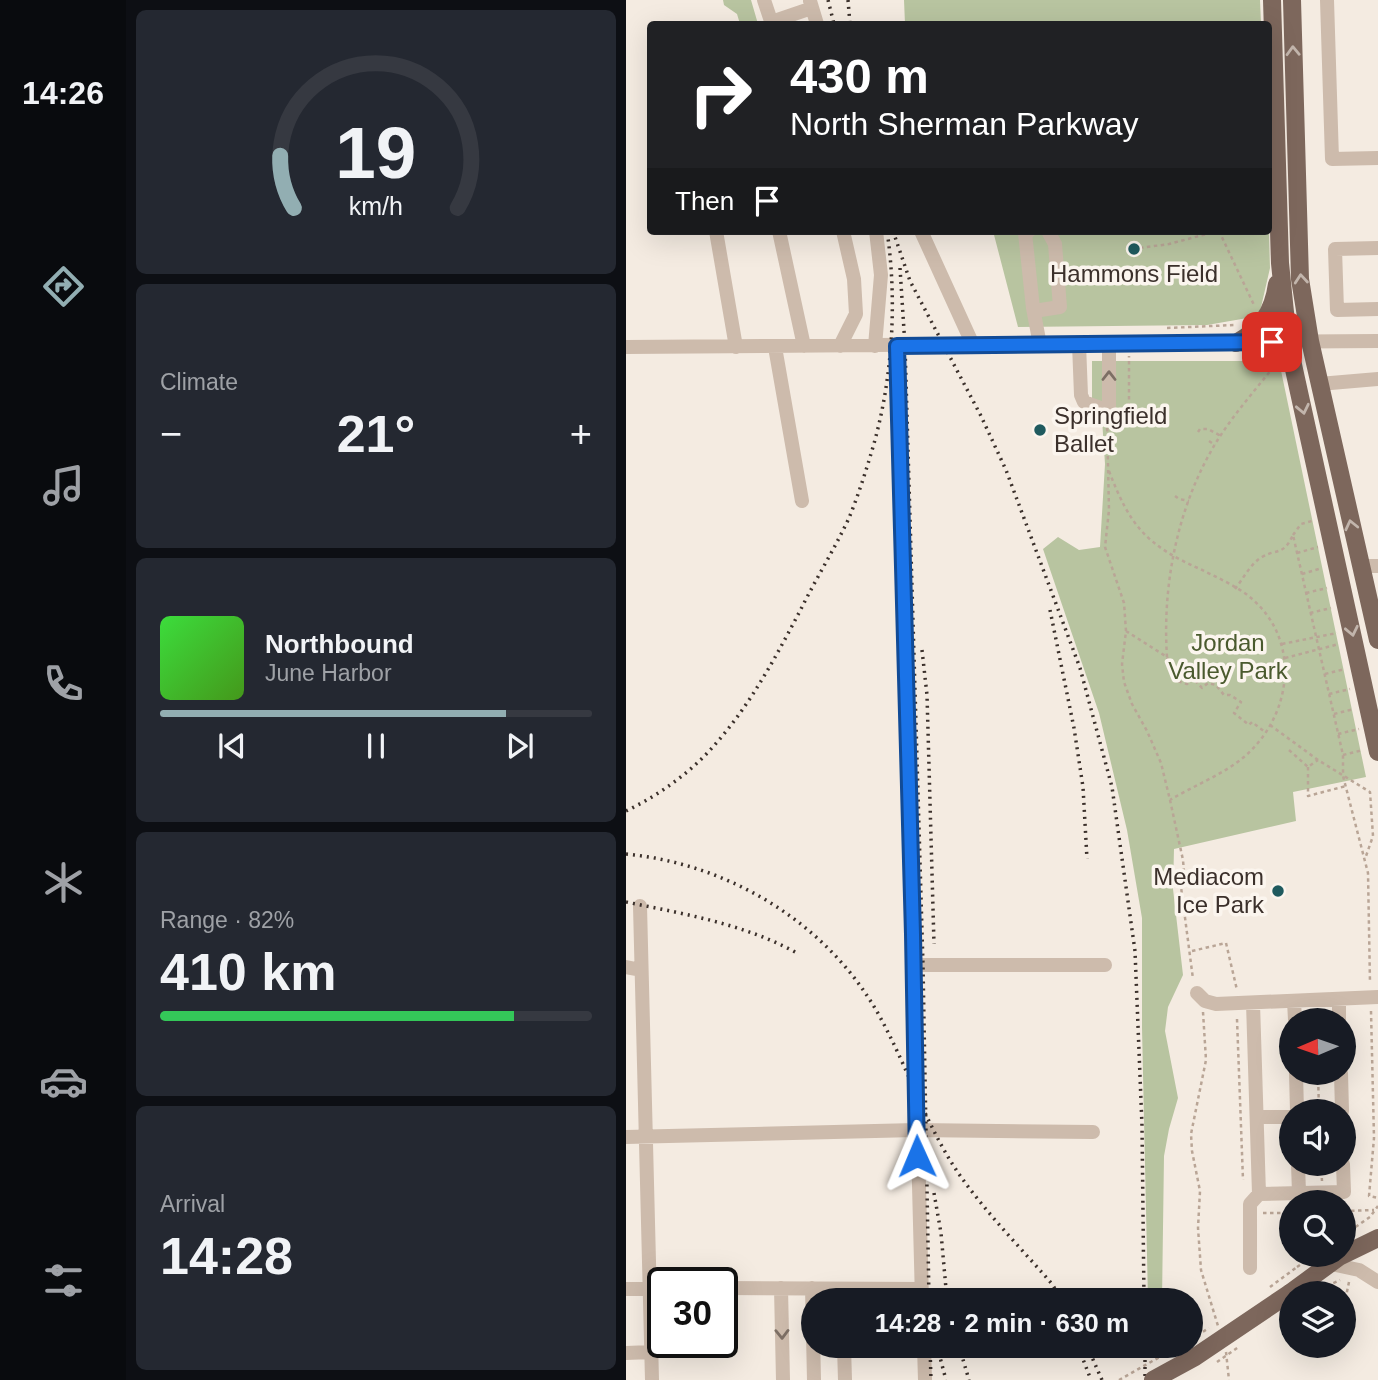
<!DOCTYPE html>
<meta charset="utf-8">
<style>
:root{--surface:#171b24;--page:#242831;--text:#f1f3f6;--muted:#9ea1a6;--line:#363941;--accent:#92aeb2}
body{margin:0;font-family:Arial,sans-serif;background:var(--page);color:var(--text);height:100vh;display:flex;flex-direction:column;font-size:26px;white-space:nowrap}
*{box-sizing:border-box;margin:0}
p{font-size:23px;color:var(--muted)}
.icon{flex:none;width:38px;height:38px;fill:none;stroke:currentColor;stroke-width:2;stroke-linecap:round;stroke-linejoin:round}
.map{position:relative;flex:1;overflow:hidden}
.sheet{display:flex;flex-direction:column;gap:10px;padding:10px;background:#0d0f14;width:500px}
.sheet>*{flex:none}
.top-card{position:absolute;left:21px;top:21px;width:625px;height:214px;border-radius:7px;box-shadow:0 7px 28px #0002;background:#202124;color:#fff;overflow:hidden}
.needle{width:46px;rotate:268deg}
.tools{position:absolute;left:653px;top:1008px;display:grid;gap:14px}
.tools a{display:grid;place-items:center;width:77px;height:77px;border-radius:50%;background:var(--surface);box-shadow:0 7px 28px #0002;font-size:35px}
.speed{position:absolute;left:21px;top:1267px;display:flex;gap:14px;font-size:35px;font-weight:700;text-align:center}
.speed>*{display:grid;place-content:center;width:91px;height:91px;border-radius:50%;background:var(--surface);box-shadow:0 7px 28px #0002;line-height:1}
.speed .limit{border:4px solid #111;border-radius:10px;background:#fff;color:#111}
.pin{position:absolute;display:grid;place-items:center;width:60px;height:60px;color:#fff;margin:-30px;border-radius:14px;box-shadow:0 4px 10px #0006}
.me{position:absolute;width:77px;margin:-38px;rotate:359deg;stroke-linejoin:round;filter:drop-shadow(0 0 5px #0008)}
.turn{display:flex;align-items:center;gap:24px;height:147px;padding:0 28px;font-size:32px}
.turn .icon{width:91px;height:91px;stroke-width:2.5}
.turn b{display:block;font-size:49px;line-height:60px}
.then{display:flex;align-items:center;height:66px;padding:0 28px;background:#0003;gap:14px;font-size:26px}
.big{font-size:52px;font-weight:800;line-height:1.1}
.sheet .widget{flex:1;display:flex;flex-direction:column;justify-content:center;gap:10px;min-width:0;padding:0 24px;border-radius:10px;background:var(--page)}
.sheet .dial{align-items:center;gap:0}
.dial svg{height:182px;overflow:visible;fill:none;stroke:var(--line);stroke-width:7;stroke-linecap:round;text-anchor:middle}
.dial text{fill:var(--text);stroke:none}
.song{display:flex;align-items:center;gap:21px}
.cover{width:84px;height:84px;border-radius:10px;background:linear-gradient(135deg,hsl(120 70% 55%),hsl(100 70% 35%))}
.played{height:7px;border-radius:4px;background:linear-gradient(90deg,var(--accent) 80%,var(--line) 80%)}
.keys{display:flex;justify-content:space-around;direction:ltr}
.heat{display:flex;justify-content:space-between;align-items:center;font-size:38px;direction:ltr}
.charge{height:10px;border-radius:5px;background:linear-gradient(90deg,#34c759 82%,var(--line) 0)}
.trip{position:absolute;left:175px;top:1288px;width:402px;height:70px;border-radius:35px;background:var(--surface);box-shadow:0 7px 28px #0002;font-weight:800;line-height:70px;text-align:center}
main{display:flex;flex:1;min-height:0}
.menu{display:flex;flex-direction:column;width:126px;justify-content:space-around;align-items:center;background:#090b0e;color:var(--muted)}
.menu .icon{width:49px;height:49px}
.menu .on{color:var(--accent)}
.menu b{font-size:32px;color:var(--text)}
.map>svg:first-child{display:block}
.green{fill:#b8c4a0}
.lines{fill:none;stroke-linecap:round;stroke-linejoin:round}
.path{stroke:#b9a596;stroke-width:2.5;stroke-dasharray:3.5 3.5;stroke-linecap:butt}
.minor{stroke:#cdbbac;stroke-width:14}
.major{stroke:#7d675c;stroke-width:18}
.rail{stroke:#3b302b;stroke-width:3.5;stroke-dasharray:2 5;stroke-linecap:butt}
.path-bridge{stroke:#b9a596;stroke-width:2.5;stroke-dasharray:3.5 3.5;stroke-linecap:butt}
.major-bridge{stroke:#7d675c;stroke-width:18}
.oneway{stroke:#c2b5ac}
.oneway2{stroke:#7d6f65}
.route-casing{stroke:#114b97;stroke-width:18}
.route{stroke:#1a73e8;stroke-width:12}
.poi-dot{fill:#1f5a5e;stroke:#fbf5ee;stroke-width:2.5}
.labels{text-anchor:middle;stroke-width:7;stroke-linejoin:round;paint-order:stroke}
.poi-label{font-size:24px;fill:#3b302b;stroke:#fbf5ee}
.park-label{font-size:24px;fill:#4a5a2e;stroke:#fbf5ee}
</style>
<main>
<nav class="menu">
<b>14:26</b>
<svg class="icon on" aria-label="directions" viewBox="0 0 24 24"><path d="M12 3l9 9-9 9-9-9zM9 14v-3h6M13 9l2 2-2 2"/></svg>
<svg class="icon" aria-label="music" viewBox="0 0 24 24"><path d="M9 18V5l10-2v13"/><circle cx="6" cy="18" r="3"/><circle cx="16" cy="16" r="3"/></svg>
<svg class="icon" aria-label="phone" viewBox="0 0 24 24"><path d="M5 4h4l2 5-3 2q2 4 5 5l2-3 5 2v4C11 20 4 13 5 4z"/></svg>
<svg class="icon" aria-label="climate" viewBox="0 0 24 24"><path d="M12 3v18M4 7l16 10M4 17L20 7"/></svg>
<svg class="icon" aria-label="car" viewBox="0 0 24 24"><path d="M5 17H2v-5l4-1 3-4h7l3 4 3 1v5h-3M9 17h6M6 11h13"/><circle cx="7" cy="17" r="2"/><circle cx="17" cy="17" r="2"/></svg>
<svg class="icon" aria-label="filters" viewBox="0 0 24 24"><path d="M4 7h16M4 17h16"/><circle cx="9" cy="7" r="2"/><circle cx="15" cy="17" r="2"/></svg>
</nav>
<section class="sheet">
<div class="widget dial"><svg viewBox="0 0 100 80">
<path d="M14 69A42 42 0 1 1 86 69"/>
<path d="M14 69A42 42 0 0 1 8 46" stroke="#92aeb2"/>
<text x="50" y="56" font-size="32" font-weight="700">19</text>
<text x="50" y="72" font-size="11">km/h</text>
</svg></div>
<div class="widget"><p>Climate</p>
<div class="heat"><a>−</a><b class="big">21°</b><a>+</a></div>
</div>
<div class="widget">
<div class="song"><i class="cover"></i><div><b>Northbound</b><p>June Harbor</p></div></div>
<div class="played"></div>
<div class="keys"><svg class="icon" aria-label="previous" viewBox="0 0 24 24"><path d="M18 5L8 12l10 7zM5 5v14"/></svg><svg class="icon" aria-label="pause" viewBox="0 0 24 24"><path d="M8 5v14M16 5v14"/></svg><svg class="icon" aria-label="next" viewBox="0 0 24 24"><path d="M6 5l10 7-10 7zM19 5v14"/></svg></div>
</div>
<div class="widget"><p>Range · 82%</p><b class="big">410 km</b><div class="charge"></div></div>
<div class="widget"><p>Arrival</p><b class="big">14:28</b></div>
</section>
<div class="map">
<svg width="752" height="1380" viewBox="0 0 752 1380">
<rect width="100%" height="100%" fill="#f4ebe1"/>
<!-- green -->
<path class="green" d="M 97,0 L 125,0 L 132,24 L 114,24 L 111,14 L 98,5 Z
M 278,0 L 634,0 L 635,24 L 279,24 Z
M 642,201 L 644,268 L 633,316 L 581,325 L 392,327 L 367,231 L 642,231 Z
M 466,361 L 653,361 L 740,777 L 667,792 L 670,821 L 548,849 L 547,889 L 557,975 L 542,1007 L 539,1031 L 552,1098 L 543,1129 L 538,1156 L 536,1300 L 522,1300 L 516,1028 L 516,918 L 501,830 L 473,713 L 417,549 L 432,537 L 453,550 L 474,547 L 479,464 L 476,419 L 466,416 Z"/>
<g class="lines">
<!-- path -->
<path class="path" d="M 593,231 L 628,305
M 507,249 L 543,244 L 592,231
M 541,328 L 608,325
M 493,413 L 503,410 L 503,356
M 481,421 L 483,510 L 479,547 L 498,603 L 500,631 L 496,664 L 498,682 L 506,704 L 521,731 L 535,763 L 544,800 L 557,860 L 558,872 L 555,887 L 567,979
M 572,432 L 574,429 L 582,429 L 595,436
M 583,441 L 589,445
M 483,471 C 504,526 520,545 574,569 C 590,577 611,586 625,598 C 676,641 666,716 618,757 C 598,774 567,786 544,800
M 549,496 L 553,499 L 563,501
M 667,535 L 675,524 L 686,521
M 671,553 L 692,547
M 676,574 L 696,568
M 609,589 C 617,579 625,563 636,557 C 652,548 657,556 667,535 L 717,755 L 717,776 L 742,873 L 744,983
M 680,593 L 701,588
M 684,613 L 705,608
M 500,631 L 541,657 L 548,680 L 561,684 L 567,678 L 576,688 L 582,683 L 590,685 L 598,695 L 604,695 L 615,702 L 608,713 L 623,725 L 626,722 L 639,732
M 656,644 L 711,633
M 541,657 C 536,584 552,504 591,441 C 608,414 630,389 650,364
M 659,658 L 713,644
M 699,674 L 719,669
M 703,694 L 724,689
M 708,714 L 728,709
M 644,725 L 692,760 L 744,792 L 747,836 L 739,859
M 712,734 L 733,729
M 663,750 L 682,767 L 692,760
M 717,755 L 737,750
M 682,767 L 682,796 L 720,786
M 566,951 L 600,943 L 611,990
M 745,1011 L 748,1138 L 743,1196 L 752,1198
M 577,1012 L 580,1060 L 565,1134 L 566,1151 L 574,1191 L 572,1228 L 575,1270 L 592,1326
M 611,1019 L 617,1180
M 692,1073 L 693,1111
M 695,1164 L 696,1181
M 718,1211 L 748,1210
M 637,1213 L 665,1213
M 718,1235 L 744,1217 L 752,1206
M 671,1267 L 686,1257
M 701,1286 L 714,1280
M 718,1306 L 723,1282
M 600,1352 L 603,1380"/>
<!-- minor -->
<path class="minor" d="M 138,0 L 146,24
M 701,0 L 706,159 L 752,158
M 184,1 L 191,24
M 145,22 L 186,8
M 90,231 L 110,347
M 153,231 L 178,346
M 295,231 L 347,345
M 403,231 L 399,233 L 407,308 L 414,345
M 752,248 L 709,249 L 711,310 L 752,309
M 408,311 L 434,307 L 429,244 L 422,231
M 453,344 L 455,395 L 458,402 L 478,409 L 483,406 L 483,344
M 214,346 L 230,314 L 228,279 L 217,231
M 249,346 L 255,275 L 250,231
M 271,346 L 296,1300
M 0,347 L 752,341
M 149,347 L 176,501
M 693,384 L 752,379
M 735,566 L 752,566
M 14,906 L 26,1380
M 288,965 L 479,965
M 0,967 L 15,970
M 571,993 L 579,1001 L 590,1004 L 752,997
M 713,999 L 713,1020
M 668,1001 L 669,1020
M 627,1003 L 633,1194 L 718,1192 L 717,1164
M 670,1073 L 671,1111
M 715,1073 L 716,1111
M 631,1117 L 665,1117
M 0,1137 L 290,1130 L 467,1132
M 672,1164 L 673,1193
M 705,1264 L 733,1270 L 752,1282
M 624,1268 L 624,1204 L 633,1194
M 96,1288 L 295,1289
M 155,1288 L 157,1380
M 186,1288 L 188,1380
M 0,1289 L 37,1288
M 218,1346 L 219,1380
M 298,1346 L 299,1380
M 0,1353 L 25,1352"/>
<!-- major -->
<path class="major" d="M 646,0 L 654,263 L 662,342 L 752,752
M 666,0 L 674,279 L 684,341 L 752,640
M 610,343 C 635,329 647,313 651,284
M 664,1293 L 713,1257 L 752,1238"/>
<!-- rail -->
<path class="rail" d="M 202,0 L 208,24
M 222,0 L 224,24
M 267,231 L 284,281 L 355,416 L 380,470 L 454,668 L 486,787 L 509,951 L 516,1126 L 518,1300
M 274,268 L 279,346 L 297,965 L 303,1300
M 424,610 L 448,728 L 457,787 L 461,859
M 296,650 L 301,695 L 308,944
M 0,811 C 35,794 67,771 92,741 C 126,702 152,653 176,607 C 191,577 209,548 223,518 C 232,496 240,471 247,447 C 266,381 271,306 262,238
M 0,854 C 104,864 203,924 254,1017 C 282,1068 300,1126 333,1174 C 360,1213 395,1248 426,1284 L 436,1300
M 0,902 C 59,914 118,924 171,953
M 308,1193 L 315,1233 L 321,1300
M 304,1346 L 305,1380
M 311,1346 L 320,1380
M 333,1346 L 343,1380
M 461,1346 L 476,1380
M 519,1346 L 519,1380
M 455,1354 L 465,1380"/>
<!-- path-bridge -->
<path class="path-bridge" d="M 644,1287 L 671,1267
M 565,1339 L 583,1328
M 591,1362 L 614,1346
M 493,1380 L 553,1346"/>
<!-- major-bridge -->
<path class="major-bridge" d="M 527,1380 L 569,1357 L 664,1293"/>
</g>
<!-- one-way arrows -->
<defs><path id="oneway-chevron" d="M-2-3.5L2.5 0L-2 3.5" fill="none" stroke-width="1.6" stroke-linecap="round" stroke-linejoin="round" transform="scale(1.75)"/></defs>
<g class="oneway">
<use href="#oneway-chevron" transform="translate(667 51) rotate(-92)"/>
<use href="#oneway-chevron" transform="translate(675 279) rotate(-95)"/>
<use href="#oneway-chevron" transform="translate(677 409) rotate(78)"/>
<use href="#oneway-chevron" transform="translate(725 525) rotate(-103)"/>
<use href="#oneway-chevron" transform="translate(726 631) rotate(78)"/>
</g>
<g class="oneway2">
<use href="#oneway-chevron" transform="translate(483 376) rotate(-90)"/>
<use href="#oneway-chevron" transform="translate(156 1334) rotate(89)"/>
</g>
<g class="lines">
<defs>
<path id="route" d="M 291,1156 L 287,934 L 271,346 L 646,342"/>
</defs>
<!-- route casing -->
<use href="#route" class="route-casing"/>
<!-- route -->
<use href="#route" class="route"/>
</g>
<!-- markers -->
<g class="poi-dot">
<circle cx="508" cy="249" r="7"/>
<circle cx="414" cy="430" r="7"/>
<circle cx="652" cy="891" r="7"/>
</g>
<g class="labels">
<!-- poi labels -->
<g class="poi-label">
<text x="508" y="282">Hammons Field</text>
<text x="428" y="424" text-anchor="start">Springfield<tspan x="428" dy="28">Ballet</tspan></text>
<text x="638" y="885" text-anchor="end">Mediacom<tspan x="638" dy="28">Ice Park</tspan></text>
</g>
<!-- park labels -->
<g class="park-label">
<text x="602" y="651">Jordan<tspan x="602" dy="28">Valley Park</tspan></text>
</g>
</g>
</svg>
<div class="tools">
<a><svg class="needle" viewBox="-14 -14 28 28"><path d="M0-13l5 13h-10z" fill="#e53935"/><path d="M0 13l5-13h-10z" fill="#9ea1a6"/></svg></a>
<a><svg class="icon" aria-label="sound" viewBox="0 0 24 24"><path d="M4 9h4l5-4v14l-5-4H4zM17 9q2 3 0 6"/></svg></a>
<a><svg class="icon" aria-label="search" viewBox="0 0 24 24"><circle cx="10" cy="10" r="6"/><path d="M15 15l6 6"/></svg></a>
<a><svg class="icon" aria-label="layers" viewBox="0 0 24 24"><path d="M12 4l9 5-9 5-9-5zM3 14l9 5 9-5"/></svg></a>
</div>
<div class="speed"><div class="limit">30</div></div>
<div class="pin" style="left:646px;top:342px;background:#d93025"><svg class="icon" aria-label="arrive" viewBox="0 0 24 24"><path d="M6 21V4h12l-3 4 3 4H6"/></svg></div>
<svg class="me" style="left:291px;top:1156px" viewBox="-20 -20 40 40"><path d="M0-17L14 15 0 8-14 15z" fill="#1a73e8" stroke="#fff" stroke-width="4"/></svg>
<div class="trip">14:28 · 2 min · 630 m</div>
<div class="top-card">
<div class="turn"><svg class="icon" aria-label="right" viewBox="0 0 24 24"><path d="M7 20v-9h11M14 6l5 5-5 5"/></svg><div><b>430 m</b>North Sherman Parkway</div></div>
<div class="then">Then<svg class="icon" aria-label="arrive" viewBox="0 0 24 24"><path d="M6 21V4h12l-3 4 3 4H6"/></svg></div>
</div>
</div>
</main>
